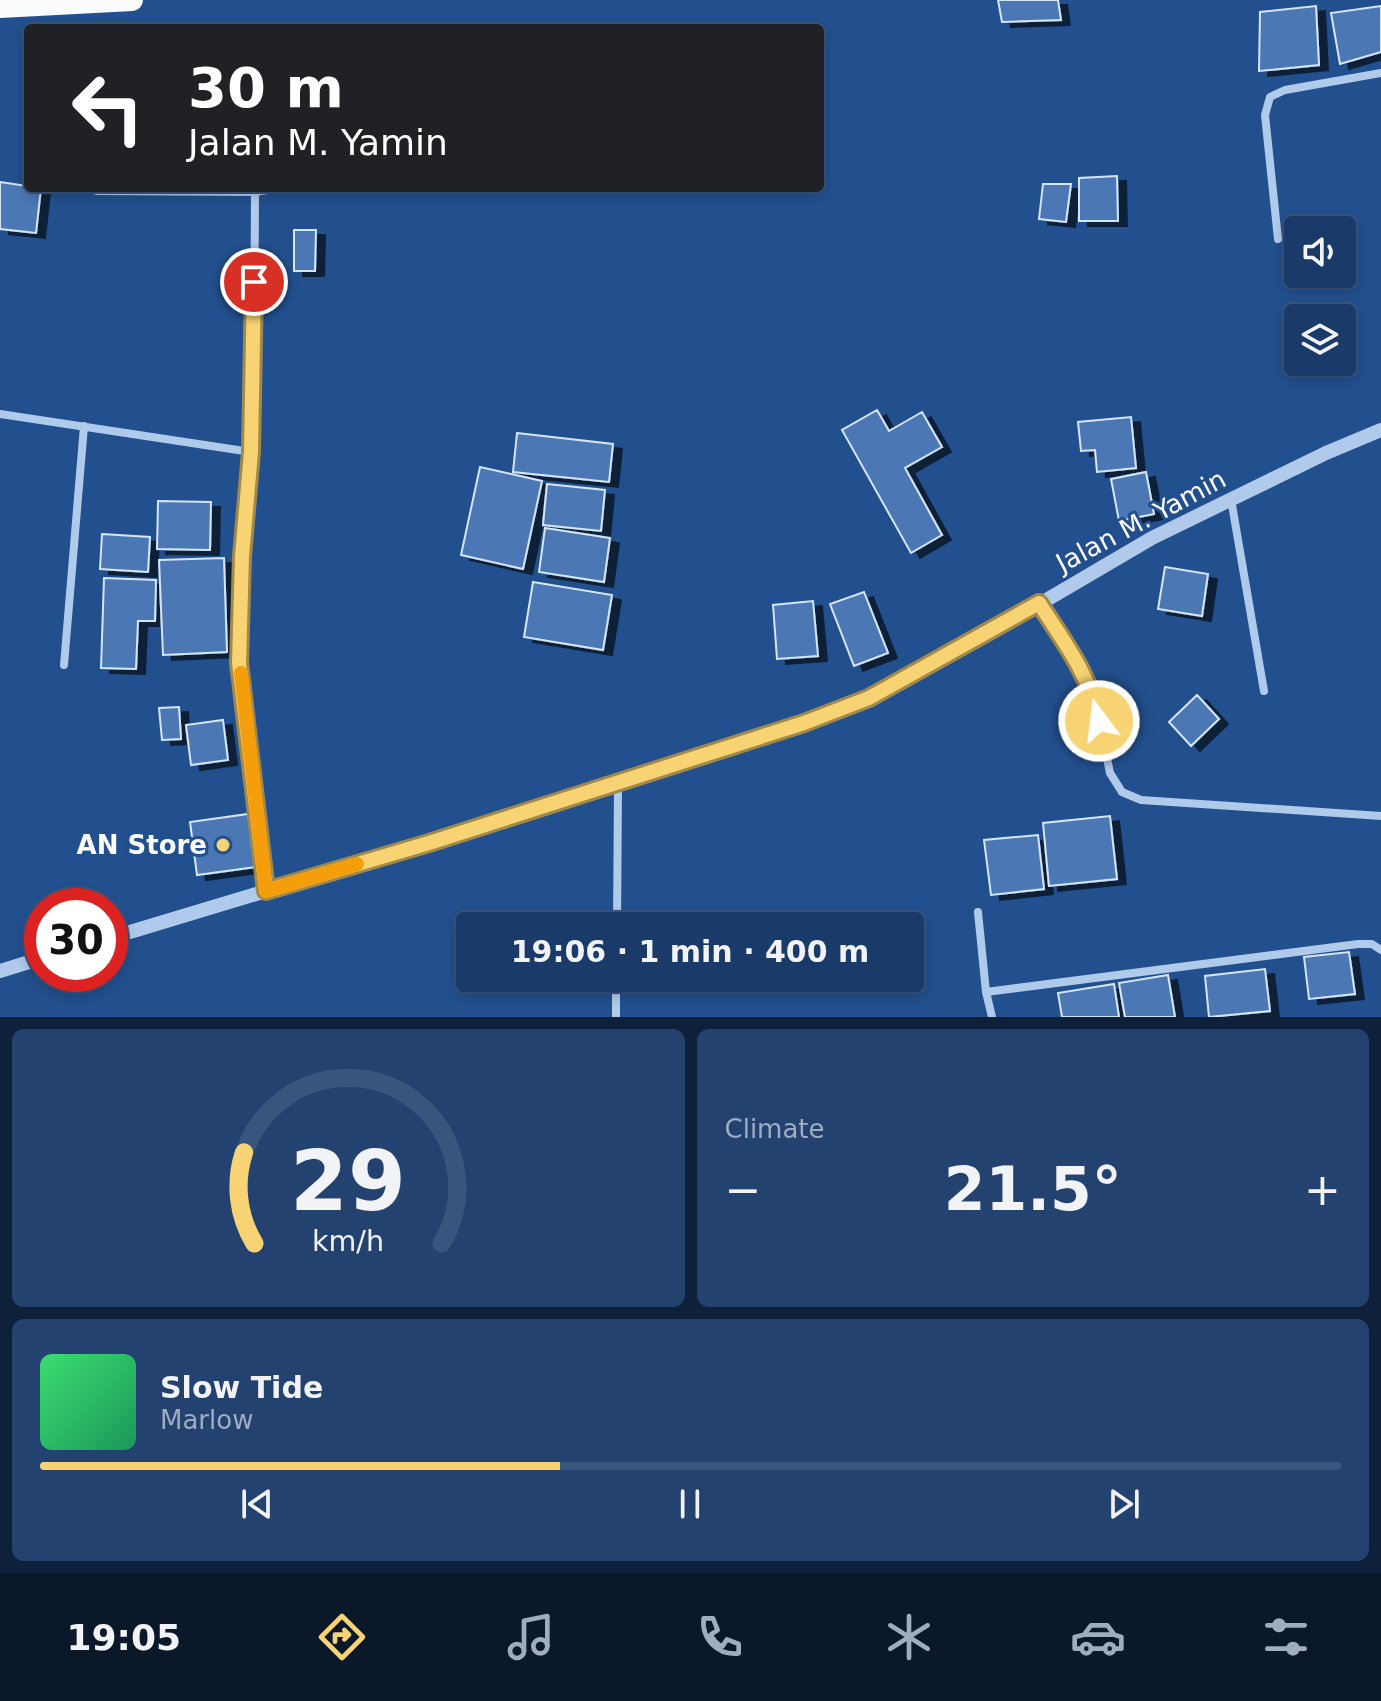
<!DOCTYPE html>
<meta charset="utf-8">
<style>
:root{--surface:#1a3b6a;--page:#234270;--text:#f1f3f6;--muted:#9fadc1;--line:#38557e;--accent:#f7d373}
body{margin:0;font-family:"DejaVu Sans",sans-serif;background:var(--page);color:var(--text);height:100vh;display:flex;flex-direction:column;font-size:30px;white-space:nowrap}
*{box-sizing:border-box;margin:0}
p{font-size:26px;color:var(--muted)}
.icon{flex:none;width:44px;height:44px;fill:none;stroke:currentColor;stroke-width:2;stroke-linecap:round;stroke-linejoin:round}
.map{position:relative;height:1017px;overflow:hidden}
.panel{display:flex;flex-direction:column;gap:12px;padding:12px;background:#0e203a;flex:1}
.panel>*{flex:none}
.guide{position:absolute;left:24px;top:24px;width:800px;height:168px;border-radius:8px;box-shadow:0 4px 12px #0003,0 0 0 2px var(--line);background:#202124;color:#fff;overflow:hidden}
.fabs{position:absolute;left:1284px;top:216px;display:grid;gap:16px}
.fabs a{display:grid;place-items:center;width:72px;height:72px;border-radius:8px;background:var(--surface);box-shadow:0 4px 12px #0003,0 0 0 2px var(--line);font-size:40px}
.speed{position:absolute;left:24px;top:888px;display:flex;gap:16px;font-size:40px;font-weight:700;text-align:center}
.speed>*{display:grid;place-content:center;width:104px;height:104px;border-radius:50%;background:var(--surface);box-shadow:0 4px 12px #0003,0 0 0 2px var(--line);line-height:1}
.speed .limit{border:12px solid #d22;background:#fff;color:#111}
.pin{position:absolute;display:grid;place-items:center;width:68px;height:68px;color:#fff;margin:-34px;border:4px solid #fff;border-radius:50%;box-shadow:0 2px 8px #0007}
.me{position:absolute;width:88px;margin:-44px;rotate:345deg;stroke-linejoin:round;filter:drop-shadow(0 0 6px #0008)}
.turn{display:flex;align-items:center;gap:28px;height:168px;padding:0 32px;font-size:36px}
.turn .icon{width:104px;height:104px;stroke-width:2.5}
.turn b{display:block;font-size:56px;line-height:68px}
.big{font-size:60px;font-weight:700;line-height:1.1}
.panel .widget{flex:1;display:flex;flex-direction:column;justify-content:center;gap:12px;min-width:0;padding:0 28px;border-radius:12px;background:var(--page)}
.panel .dial{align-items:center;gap:0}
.dial svg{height:208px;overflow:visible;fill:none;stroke:var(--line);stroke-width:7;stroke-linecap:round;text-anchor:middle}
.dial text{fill:var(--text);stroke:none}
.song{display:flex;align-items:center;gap:24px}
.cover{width:96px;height:96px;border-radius:12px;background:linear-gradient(135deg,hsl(140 70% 55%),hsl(150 70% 35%))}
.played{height:8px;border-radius:4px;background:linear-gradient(90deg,var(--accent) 40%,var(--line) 40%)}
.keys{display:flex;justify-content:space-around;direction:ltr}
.heat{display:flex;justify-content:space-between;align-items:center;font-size:44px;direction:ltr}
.panel .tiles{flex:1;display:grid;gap:12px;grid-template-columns:1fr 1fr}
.widget:last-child{grid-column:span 2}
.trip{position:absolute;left:456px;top:912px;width:468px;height:80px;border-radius:8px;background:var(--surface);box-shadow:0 4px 12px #0003,0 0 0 2px var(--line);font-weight:700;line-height:80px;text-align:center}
.tab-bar{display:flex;height:128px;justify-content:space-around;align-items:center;background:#0a182a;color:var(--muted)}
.tab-bar .icon{width:56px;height:56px}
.tab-bar .active{color:var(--accent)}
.tab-bar b{font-size:36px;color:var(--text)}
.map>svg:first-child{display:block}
.building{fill:#4b78b4;stroke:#d5e5f8;stroke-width:2;filter:url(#shadow)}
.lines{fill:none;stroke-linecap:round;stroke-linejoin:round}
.minor{stroke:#b0caeb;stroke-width:8}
.tertiary{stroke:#b0caeb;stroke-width:14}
.trunk{stroke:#fafcfe;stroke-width:22}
.route-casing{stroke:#a1894b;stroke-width:20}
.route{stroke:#f7d373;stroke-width:14}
.slow{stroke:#f59e0b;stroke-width:14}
.poi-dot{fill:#f7d373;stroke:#224f8d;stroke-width:3}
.labels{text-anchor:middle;stroke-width:6;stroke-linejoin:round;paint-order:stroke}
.street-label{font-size:26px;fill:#fff;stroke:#224f8d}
.poi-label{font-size:26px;font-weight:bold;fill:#fff;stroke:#224f8d;text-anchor:end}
</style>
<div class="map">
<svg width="1381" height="1017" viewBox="0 0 1381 1017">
<defs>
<filter id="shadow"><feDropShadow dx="9" dy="5" stdDeviation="0" flood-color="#0009"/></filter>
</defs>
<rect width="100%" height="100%" fill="#224f8d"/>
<!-- building -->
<path class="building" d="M 998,0 L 1058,0 L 1061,20 L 1002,22 Z
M 1316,6 L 1319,65 L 1259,71 L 1260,12 Z
M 1381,6 L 1381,52 L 1340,64 L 1331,13 Z
M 1117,176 L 1118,221 L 1079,221 L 1079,178 Z
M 0,182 L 41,188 L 36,233 L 0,229 Z
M 1043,184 L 1071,184 L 1066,222 L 1039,219 Z
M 294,230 L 316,230 L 315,271 L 294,271 Z
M 877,410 L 889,431 L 922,412 L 942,447 L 905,468 L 942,535 L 911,553 L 842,430 Z
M 1131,417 L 1136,468 L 1097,472 L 1095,450 L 1081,451 L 1078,422 Z
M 517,433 L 613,444 L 609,482 L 513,472 Z
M 480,467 L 542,481 L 523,569 L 461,555 Z
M 1146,472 L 1154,514 L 1119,521 L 1111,479 Z
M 547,484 L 605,490 L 601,531 L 543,525 Z
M 158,501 L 211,502 L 210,550 L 157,549 Z
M 545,528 L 610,538 L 604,582 L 539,572 Z
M 102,534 L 150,537 L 148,572 L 100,569 Z
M 224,558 L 227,652 L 163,655 L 159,560 Z
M 1165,567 L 1208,574 L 1202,616 L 1158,609 Z
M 104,578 L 156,580 L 155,621 L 138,621 L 136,669 L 101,668 Z
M 533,582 L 612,595 L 603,650 L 524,637 Z
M 864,592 L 888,653 L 854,666 L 830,604 Z
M 813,601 L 818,656 L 777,659 L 773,605 Z
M 1197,695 L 1219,719 L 1191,746 L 1169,722 Z
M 179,707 L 181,739 L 162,740 L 159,708 Z
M 223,720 L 228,760 L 191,765 L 186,725 Z
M 248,814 L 256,867 L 197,875 L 190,822 Z
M 1110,816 L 1117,879 L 1049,886 L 1043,823 Z
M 1038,835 L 1044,889 L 991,895 L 984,840 Z
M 1349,952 L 1355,994 L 1309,999 L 1304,957 Z
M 1265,969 L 1270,1011 L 1209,1017 L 1205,976 Z
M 1168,975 L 1175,1017 L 1125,1017 L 1119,983 Z
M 1114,984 L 1119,1017 L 1062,1017 L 1058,993 Z"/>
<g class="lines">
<!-- minor -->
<path class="minor" d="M 97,191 L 255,192 L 279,188
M 255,192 L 254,371 L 251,452 L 242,556 L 239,663 L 266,891
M 1278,239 L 1265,115 L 1270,97 L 1285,90 L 1381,73
M 0,414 L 251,452
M 1231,499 L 1264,691
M 1039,603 L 1085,674 L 1094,695 L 1110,773 L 1122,792 L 1141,800 L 1381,816
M 64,665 L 84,426
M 978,912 L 986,992 L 992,1017
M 617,926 L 618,785
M 986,992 L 1358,944 L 1372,944 L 1381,950
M 616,1017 L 616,978"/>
<!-- tertiary -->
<path class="tertiary" d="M 110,938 L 618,785 L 804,723 L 869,698 L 1014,619 L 1152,538 L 1326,453 L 1381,430
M 0,971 L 42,958"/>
<!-- trunk -->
<path class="trunk" d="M 0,7 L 132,0"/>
</g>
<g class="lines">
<defs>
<path id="route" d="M 254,282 L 251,452 L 242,556 L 239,663 L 266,891 L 429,843 L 804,723 L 869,698 L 1039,603 C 1064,642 1090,675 1099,721"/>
</defs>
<!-- route casing -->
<use href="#route" class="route-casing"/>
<!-- route -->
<use href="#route" class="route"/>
<!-- slow -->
<path class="slow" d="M 241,673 L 266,891 L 357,864"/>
</g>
<!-- markers -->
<circle class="poi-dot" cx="223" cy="845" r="8"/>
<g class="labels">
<!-- street labels -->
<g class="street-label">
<text transform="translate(1141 521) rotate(-28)" y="9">Jalan M. Yamin</text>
</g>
<!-- poi labels -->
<g class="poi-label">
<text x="207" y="854">AN Store</text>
</g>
</g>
</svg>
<div class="fabs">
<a><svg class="icon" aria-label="sound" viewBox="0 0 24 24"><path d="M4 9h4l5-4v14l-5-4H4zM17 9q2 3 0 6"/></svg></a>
<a><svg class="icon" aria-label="layers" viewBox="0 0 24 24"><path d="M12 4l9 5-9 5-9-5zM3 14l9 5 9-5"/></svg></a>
</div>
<div class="speed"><div class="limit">30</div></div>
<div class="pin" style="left:254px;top:282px;background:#d93025"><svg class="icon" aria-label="arrive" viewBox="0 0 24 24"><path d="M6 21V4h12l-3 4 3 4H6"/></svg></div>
<svg class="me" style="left:1099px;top:721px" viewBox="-20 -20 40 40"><circle r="17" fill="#f7d373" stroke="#fff" stroke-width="3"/><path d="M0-11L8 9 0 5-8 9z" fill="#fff"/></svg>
<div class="trip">19:06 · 1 min · 400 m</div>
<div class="guide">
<div class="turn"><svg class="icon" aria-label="left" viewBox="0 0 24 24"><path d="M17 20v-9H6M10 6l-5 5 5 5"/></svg><div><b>30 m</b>Jalan M. Yamin</div></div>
</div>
</div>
<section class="panel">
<div class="tiles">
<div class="widget dial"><svg viewBox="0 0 100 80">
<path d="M14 69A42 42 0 1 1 86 69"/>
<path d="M14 69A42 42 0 0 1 10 34" stroke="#f7d373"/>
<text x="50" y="56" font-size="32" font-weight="700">29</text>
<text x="50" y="72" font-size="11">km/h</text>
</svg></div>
<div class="widget"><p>Climate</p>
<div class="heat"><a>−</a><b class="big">21.5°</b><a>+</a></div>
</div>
<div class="widget">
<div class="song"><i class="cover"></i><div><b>Slow Tide</b><p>Marlow</p></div></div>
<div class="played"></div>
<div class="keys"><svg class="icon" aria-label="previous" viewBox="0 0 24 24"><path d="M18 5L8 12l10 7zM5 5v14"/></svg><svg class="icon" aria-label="pause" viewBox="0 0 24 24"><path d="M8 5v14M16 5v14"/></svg><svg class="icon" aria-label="next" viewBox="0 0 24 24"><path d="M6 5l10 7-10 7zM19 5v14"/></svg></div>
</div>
</div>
</section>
<nav class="tab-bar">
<b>19:05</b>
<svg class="icon active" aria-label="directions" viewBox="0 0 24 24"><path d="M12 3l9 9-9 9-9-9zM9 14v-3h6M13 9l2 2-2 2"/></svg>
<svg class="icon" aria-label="music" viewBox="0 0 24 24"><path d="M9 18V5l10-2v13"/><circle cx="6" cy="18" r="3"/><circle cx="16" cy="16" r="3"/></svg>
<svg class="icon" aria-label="phone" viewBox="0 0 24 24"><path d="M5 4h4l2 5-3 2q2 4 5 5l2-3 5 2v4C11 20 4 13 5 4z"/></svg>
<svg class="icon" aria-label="climate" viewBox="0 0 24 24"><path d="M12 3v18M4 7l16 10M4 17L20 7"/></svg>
<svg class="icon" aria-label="car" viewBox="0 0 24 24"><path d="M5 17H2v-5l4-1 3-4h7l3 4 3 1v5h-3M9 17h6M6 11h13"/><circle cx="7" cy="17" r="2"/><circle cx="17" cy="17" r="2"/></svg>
<svg class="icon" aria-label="filters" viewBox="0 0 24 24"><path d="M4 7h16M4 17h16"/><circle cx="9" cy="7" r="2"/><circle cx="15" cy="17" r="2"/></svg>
</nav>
